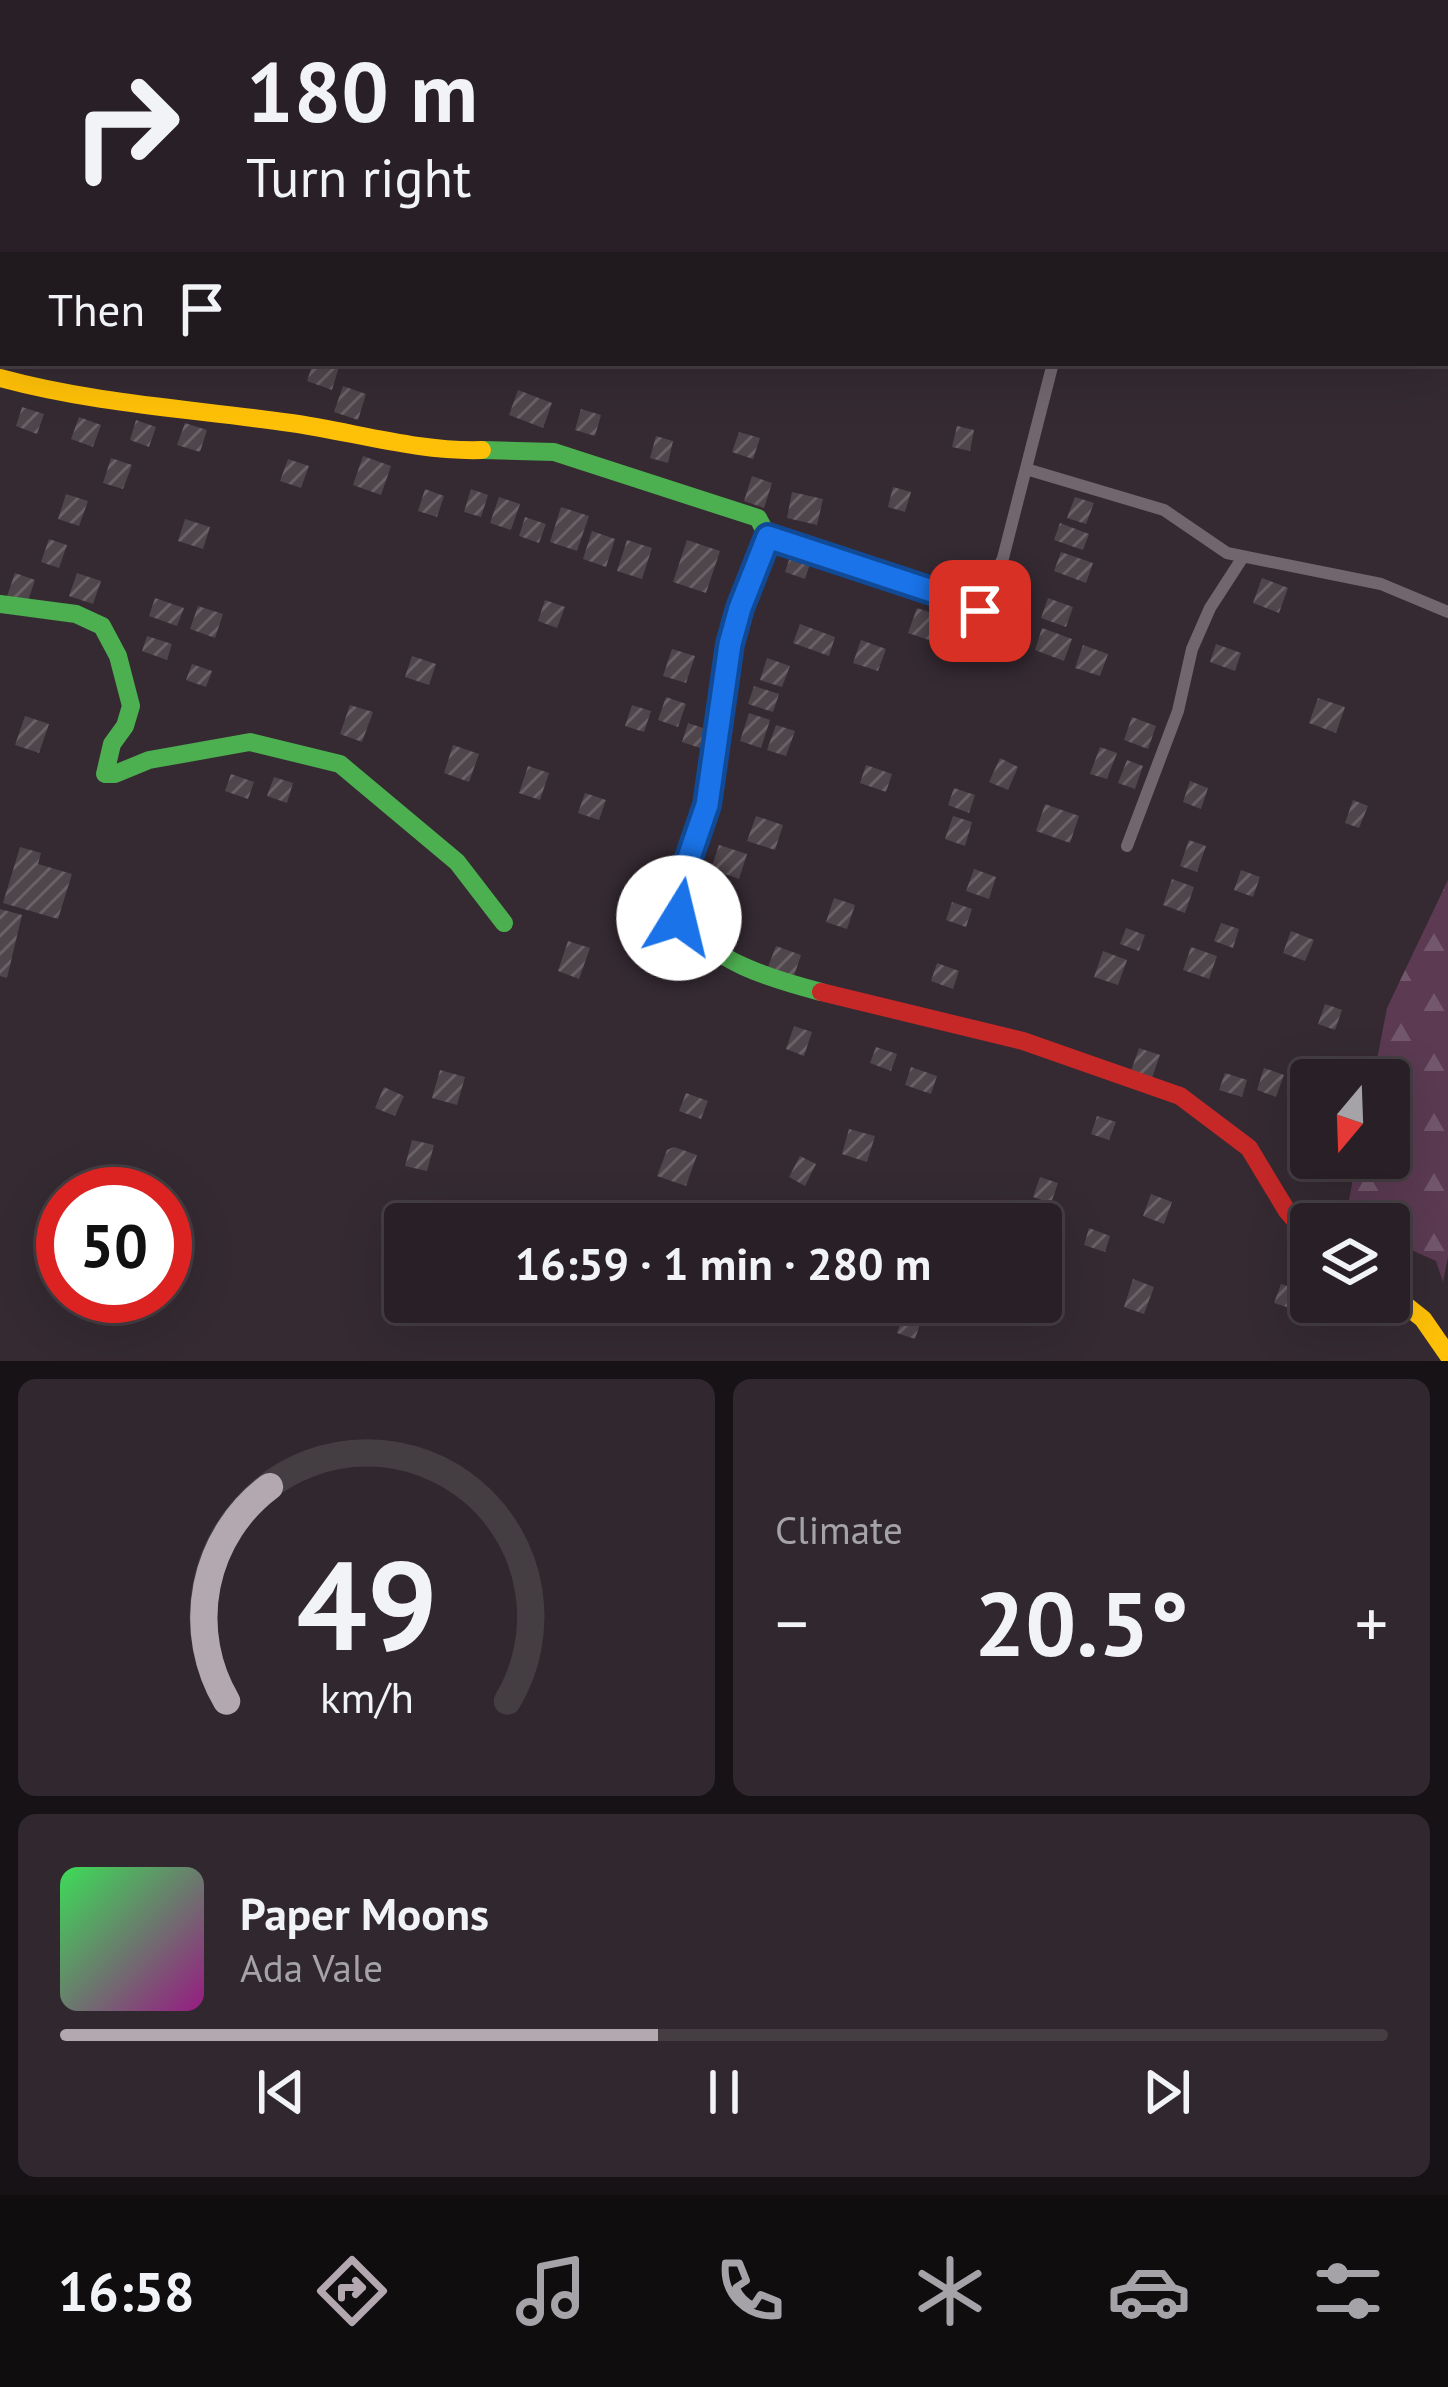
<!DOCTYPE html>
<meta charset="utf-8">
<style>
:root{--surface:#282026;--page:#30282e;--text:#f1f3f6;--muted:#a5a3a7;--line:#443e43;--accent:#b4a8b0}
body{margin:0;font-family:"PT Sans",sans-serif;background:var(--page);color:var(--text);height:100vh;display:flex;flex-direction:column;font-size:45px;white-space:nowrap}
*{box-sizing:border-box;margin:0}
p{font-size:39px;color:var(--muted)}
.icon{flex:none;width:66px;height:66px;fill:none;stroke:currentColor;stroke-width:2;stroke-linecap:round;stroke-linejoin:round}
.map{position:relative;height:1361px;overflow:hidden}
.details{display:flex;flex-direction:column;gap:18px;padding:18px;background:#161215;flex:1}
.details>*{flex:none}
.hud{position:absolute;left:0px;top:0px;width:1449px;height:366px;box-shadow:0 12px 48px #0002,0 0 0 3px var(--line);background:#282026;color:var(--text);overflow:hidden}
.needle{width:78px;rotate:199deg}
.tools{position:absolute;left:1290px;top:1059px;display:grid;gap:24px}
.tools a{display:grid;place-items:center;width:120px;height:120px;border-radius:12px;background:var(--surface);box-shadow:0 12px 48px #0002,0 0 0 3px var(--line);font-size:60px}
.speed{position:absolute;left:36px;top:1167px;display:flex;gap:24px;font-size:60px;font-weight:700;text-align:center}
.speed>*{display:grid;place-content:center;width:156px;height:156px;border-radius:50%;background:var(--surface);box-shadow:0 12px 48px #0002,0 0 0 3px var(--line);line-height:1}
.speed .limit{border:18px solid #d22;background:#fff;color:#111}
.pin{position:absolute;display:grid;place-items:center;width:102px;height:102px;color:#fff;margin:-51px;border-radius:24px;box-shadow:0 6px 18px #0006}
.me{position:absolute;width:132px;margin:-66px;rotate:9deg;stroke-linejoin:round;filter:drop-shadow(0 0 9px #0008)}
.turn{display:flex;align-items:center;gap:42px;height:252px;padding:0 48px;font-size:54px}
.turn .icon{width:156px;height:156px;stroke-width:2.5}
.turn b{display:block;font-size:84px;line-height:102px}
.then{display:flex;align-items:center;height:114px;padding:0 48px;background:#0003;gap:24px;font-size:45px}
.big{font-size:90px;font-weight:800;line-height:1.1}
.details .widget{flex:1;display:flex;flex-direction:column;justify-content:center;gap:18px;min-width:0;padding:0 42px;border-radius:18px;background:var(--page)}
.details .dial{align-items:center;gap:0}
.dial svg{height:312px;overflow:visible;fill:none;stroke:var(--line);stroke-width:7;stroke-linecap:round;text-anchor:middle}
.dial text{fill:var(--text);stroke:none}
.song{display:flex;align-items:center;gap:36px}
.cover{width:144px;height:144px;border-radius:18px;background:linear-gradient(135deg,hsl(130 70% 55%),hsl(310 70% 35%))}
.played{height:12px;border-radius:6px;background:linear-gradient(90deg,var(--accent) 45%,var(--line) 45%)}
.keys{display:flex;justify-content:space-around;direction:ltr}
.heat{display:flex;justify-content:space-between;align-items:center;font-size:66px;direction:ltr}
.details .tiles{flex:1;display:grid;gap:18px;grid-template-columns:1fr 1fr}
.widget:last-child{grid-column:span 2}
.trip{position:absolute;left:384px;top:1203px;width:678px;height:120px;border-radius:12px;background:var(--surface);box-shadow:0 12px 48px #0002,0 0 0 3px var(--line);font-weight:800;line-height:120px;text-align:center}
.tabs{display:flex;height:192px;justify-content:space-around;align-items:center;background:#100d0f;color:var(--muted)}
.tabs .icon{width:84px;height:84px}
.tabs .current{color:var(--accent)}
.tabs b{font-size:54px;color:var(--text)}
.map>svg:first-child{display:block}
.forest{fill:url(#forest-firs)}
.lines{fill:none;stroke-linecap:round;stroke-linejoin:round}
.stream{stroke:#2f0e27;stroke-width:4.5}
.building{fill:url(#building-hatch)}
.street{stroke:#72666e;stroke-width:12}
.fast{stroke:#4caf50;stroke-width:18}
.slow{stroke:#ffc107;stroke-width:18}
.jam{stroke:#c62828;stroke-width:18}
.route-casing{stroke:#114b97;stroke-width:30}
.route{stroke:#1a73e8;stroke-width:21}
</style>
<div class="map">
<svg width="1448" height="1361" viewBox="0 0 1448 1361">
<defs>
<pattern id="forest-firs" width="22" height="20" patternUnits="userSpaceOnUse" patternTransform="scale(3)"><rect width="22" height="20" fill="#5b3a52"/><path d="M5 1l3.5 6h-7zM16 11l3.5 6h-7z" fill="#73576c"/></pattern>
<pattern id="building-hatch" width="6" height="6" patternUnits="userSpaceOnUse" patternTransform="scale(3)"><rect width="6" height="6" fill="#4f464c"/><path d="M-1 1l2-2M0 6l6-6M5 7l2-2" fill="none" stroke="#696166"/></pattern>
</defs>
<rect width="100%" height="100%" fill="#352a32"/>
<!-- forest -->
<path class="forest" d="M 1448,880 L 1448,1257 L 1443,1282 L 1436,1261 L 1389,1240 L 1389,1224 L 1345,1221 L 1357,1158 L 1389,1158 L 1389,1080 L 1373,1080 L 1387,1008 Z"/>
<g class="lines">
<!-- stream -->
<path class="stream" d="M 1370,0 L 1370,3
M 1446,325 L 1448,326"/>
</g>
<!-- building -->
<path class="building" d="M 313,363 L 340,363 L 332,390 L 307,381 Z
M 343,386 L 366,394 L 358,420 L 334,412 Z
M 518,390 L 552,403 L 543,428 L 509,415 Z
M 22,407 L 44,414 L 37,434 L 16,426 Z
M 581,409 L 601,415 L 595,436 L 575,430 Z
M 79,417 L 101,425 L 93,447 L 71,439 Z
M 136,420 L 156,427 L 149,447 L 130,440 Z
M 185,423 L 207,430 L 200,452 L 177,445 Z
M 957,426 L 974,430 L 970,451 L 952,447 Z
M 739,432 L 760,438 L 753,459 L 732,452 Z
M 656,436 L 673,441 L 668,463 L 650,458 Z
M 363,456 L 391,466 L 381,495 L 353,485 Z
M 111,458 L 132,465 L 123,489 L 103,483 Z
M 288,459 L 309,466 L 301,488 L 280,481 Z
M 752,476 L 772,483 L 764,508 L 744,501 Z
M 893,487 L 911,492 L 905,512 L 888,507 Z
M 425,489 L 444,496 L 437,517 L 418,511 Z
M 471,489 L 488,495 L 481,517 L 464,512 Z
M 792,492 L 823,499 L 817,525 L 787,518 Z
M 66,494 L 88,501 L 79,526 L 58,519 Z
M 499,497 L 520,504 L 511,530 L 490,523 Z
M 1075,497 L 1094,503 L 1086,524 L 1067,518 Z
M 561,507 L 589,516 L 577,551 L 550,542 Z
M 525,517 L 546,524 L 539,543 L 519,536 Z
M 185,519 L 210,527 L 203,549 L 178,541 Z
M 1060,523 L 1089,534 L 1083,550 L 1054,540 Z
M 592,531 L 615,539 L 606,567 L 583,559 Z
M 49,539 L 67,545 L 59,568 L 41,562 Z
M 627,540 L 652,548 L 642,579 L 617,571 Z
M 687,540 L 720,551 L 706,593 L 673,582 Z
M 1061,552 L 1093,563 L 1086,583 L 1054,571 Z
M 791,554 L 811,561 L 805,579 L 785,572 Z
M 15,573 L 35,580 L 27,604 L 7,596 Z
M 77,573 L 101,581 L 93,604 L 69,596 Z
M 1262,578 L 1288,588 L 1279,613 L 1253,603 Z
M 155,598 L 184,608 L 177,626 L 149,616 Z
M 1048,598 L 1073,607 L 1066,627 L 1041,618 Z
M 545,600 L 565,607 L 557,628 L 538,621 Z
M 198,606 L 223,614 L 215,638 L 190,629 Z
M 917,608 L 941,616 L 932,641 L 908,633 Z
M 800,624 L 835,637 L 829,656 L 793,643 Z
M 1042,628 L 1072,639 L 1064,661 L 1035,650 Z
M 147,636 L 172,644 L 167,660 L 142,651 Z
M 861,640 L 886,649 L 878,671 L 853,663 Z
M 1216,644 L 1241,653 L 1235,671 L 1210,662 Z
M 1083,645 L 1108,654 L 1100,676 L 1075,668 Z
M 672,649 L 695,656 L 686,683 L 663,676 Z
M 412,656 L 436,664 L 429,685 L 405,677 Z
M 767,658 L 790,666 L 782,687 L 760,680 Z
M 192,664 L 212,671 L 206,687 L 186,680 Z
M 754,686 L 779,694 L 773,712 L 748,704 Z
M 666,697 L 686,704 L 678,727 L 658,720 Z
M 1318,698 L 1345,707 L 1336,733 L 1309,723 Z
M 350,705 L 373,712 L 362,742 L 340,734 Z
M 632,705 L 651,711 L 644,732 L 625,726 Z
M 749,713 L 770,720 L 761,748 L 740,741 Z
M 25,716 L 49,724 L 39,753 L 15,745 Z
M 1132,717 L 1156,726 L 1148,749 L 1124,740 Z
M 688,723 L 706,729 L 700,748 L 682,742 Z
M 776,725 L 795,731 L 786,756 L 767,750 Z
M 453,745 L 479,754 L 469,782 L 444,773 Z
M 1100,747 L 1117,753 L 1107,779 L 1090,774 Z
M 1000,758 L 1018,767 L 1008,790 L 989,782 Z
M 1127,760 L 1143,766 L 1135,789 L 1118,783 Z
M 866,765 L 892,774 L 886,792 L 860,783 Z
M 528,766 L 549,773 L 540,800 L 519,793 Z
M 231,774 L 254,782 L 248,799 L 225,791 Z
M 274,777 L 293,783 L 287,803 L 267,796 Z
M 1190,781 L 1208,788 L 1201,809 L 1183,802 Z
M 954,788 L 975,795 L 969,813 L 948,805 Z
M 585,793 L 606,800 L 599,820 L 578,813 Z
M 1353,800 L 1368,806 L 1359,828 L 1345,823 Z
M 1045,804 L 1079,816 L 1070,843 L 1036,831 Z
M 756,816 L 783,825 L 775,850 L 747,841 Z
M 953,816 L 972,822 L 965,846 L 945,839 Z
M 1189,840 L 1206,846 L 1197,872 L 1180,866 Z
M 719,845 L 747,854 L 739,879 L 711,869 Z
M 20,847 L 41,853 L 38,864 L 72,874 L 58,919 L 3,903 Z
M 974,869 L 996,877 L 989,899 L 966,891 Z
M 1241,870 L 1260,877 L 1253,897 L 1234,890 Z
M 1172,879 L 1194,887 L 1185,913 L 1163,905 Z
M 834,898 L 855,905 L 847,929 L 826,922 Z
M 952,902 L 972,909 L 966,927 L 946,920 Z
M 0,909 L 22,915 L 7,978 L 0,976 Z
M 1221,923 L 1239,929 L 1233,948 L 1214,941 Z
M 1126,928 L 1145,935 L 1139,951 L 1120,944 Z
M 1291,931 L 1314,940 L 1305,961 L 1283,953 Z
M 568,941 L 590,948 L 579,979 L 558,971 Z
M 776,946 L 801,955 L 794,976 L 768,967 Z
M 1191,947 L 1217,956 L 1209,979 L 1183,970 Z
M 1103,951 L 1127,960 L 1118,985 L 1094,977 Z
M 937,963 L 959,971 L 953,989 L 931,981 Z
M 1325,1004 L 1342,1010 L 1335,1030 L 1318,1024 Z
M 794,1026 L 812,1032 L 804,1056 L 786,1049 Z
M 876,1047 L 897,1054 L 891,1071 L 870,1063 Z
M 1139,1048 L 1160,1055 L 1152,1078 L 1131,1071 Z
M 911,1067 L 937,1076 L 931,1094 L 905,1085 Z
M 1264,1068 L 1284,1075 L 1276,1097 L 1257,1090 Z
M 440,1070 L 465,1077 L 457,1105 L 432,1098 Z
M 1225,1073 L 1247,1080 L 1242,1097 L 1219,1090 Z
M 384,1087 L 404,1096 L 395,1116 L 375,1108 Z
M 686,1093 L 708,1101 L 701,1119 L 679,1111 Z
M 1097,1116 L 1116,1122 L 1109,1140 L 1091,1134 Z
M 849,1129 L 875,1136 L 867,1162 L 842,1154 Z
M 412,1140 L 434,1145 L 427,1171 L 405,1166 Z
M 674,1147 L 697,1155 L 686,1186 L 657,1176 L 667,1150 Z
M 800,1156 L 816,1164 L 805,1186 L 789,1177 Z
M 1040,1177 L 1058,1183 L 1051,1203 L 1033,1197 Z
M 1151,1194 L 1172,1202 L 1164,1224 L 1143,1216 Z
M 1041,1224 L 1061,1231 L 1055,1250 L 1041,1246 Z
M 1089,1228 L 1110,1236 L 1105,1252 L 1084,1245 Z
M 1133,1279 L 1154,1287 L 1144,1314 L 1124,1307 Z
M 1281,1284 L 1299,1290 L 1293,1309 L 1274,1303 Z
M 903,1315 L 921,1321 L 915,1339 L 897,1333 Z"/>
<g class="lines">
<!-- street -->
<path class="street" d="M 384,3 L 384,0
M 0,61 L 3,61
M 1446,147 L 1448,147
M 1026,469 L 1164,510 L 1227,553 L 1381,584 L 1448,612
M 768,537 L 944,594 L 979,611 L 1003,558 L 1053,363
M 1127,846 L 1178,711 L 1192,649 L 1210,608 L 1243,557"/>
<!-- fast -->
<path class="fast" d="M 482,450 L 554,452 L 758,518 L 768,537 L 740,608 L 731,644 L 707,805 L 683,875 L 679,918 C 714,962 768,978 821,992
M 0,604 L 76,614 L 102,626 L 118,656 L 131,706 L 125,726 L 112,744 L 105,774 L 115,774 L 149,760 L 250,742 L 340,764 L 457,862 L 504,923"/>
<!-- slow -->
<path class="slow" d="M 0,378 C 95,404 193,409 291,423 C 354,432 418,452 482,450
M 1389,1292 L 1423,1319 L 1448,1355"/>
<!-- jam -->
<path class="jam" d="M 821,992 L 1023,1041 L 1180,1096 L 1249,1148 L 1287,1211 L 1311,1239"/>
</g>
<g class="lines">
<defs>
<path id="route" d="M 679,918 L 683,875 L 707,805 L 730,644 L 740,608 L 768,537 L 944,595 L 980,611"/>
</defs>
<!-- route casing -->
<use href="#route" class="route-casing"/>
<!-- route -->
<use href="#route" class="route"/>
</g>
</svg>
<div class="tools">
<a><svg class="needle" viewBox="-14 -14 28 28"><path d="M0-13l5 13h-10z" fill="#e53935"/><path d="M0 13l5-13h-10z" fill="#a5a3a7"/></svg></a>
<a><svg class="icon" aria-label="layers" viewBox="0 0 24 24"><path d="M12 4l9 5-9 5-9-5zM3 14l9 5 9-5"/></svg></a>
</div>
<div class="speed"><div class="limit">50</div></div>
<div class="pin" style="left:980px;top:611px;background:#d93025"><svg class="icon" aria-label="arrive" viewBox="0 0 24 24"><path d="M6 21V4h12l-3 4 3 4H6"/></svg></div>
<svg class="me" style="left:679px;top:918px" viewBox="-20 -20 40 40"><circle r="19" fill="#fff"/><path d="M0-13L10 11 0 6-10 11z" fill="#1a73e8"/></svg>
<div class="trip">16:59 · 1 min · 280 m</div>
<div class="hud">
<div class="turn"><svg class="icon" aria-label="right" viewBox="0 0 24 24"><path d="M7 20v-9h11M14 6l5 5-5 5"/></svg><div><b>180 m</b>Turn right</div></div>
<div class="then">Then<svg class="icon" aria-label="arrive" viewBox="0 0 24 24"><path d="M6 21V4h12l-3 4 3 4H6"/></svg></div>
</div>
</div>
<section class="details">
<div class="tiles">
<div class="widget dial"><svg viewBox="0 0 100 80">
<path d="M14 69A42 42 0 1 1 86 69"/>
<path d="M14 69A42 42 0 0 1 25 14" stroke="#b4a8b0"/>
<text x="50" y="56" font-size="32" font-weight="700">49</text>
<text x="50" y="72" font-size="11">km/h</text>
</svg></div>
<div class="widget"><p>Climate</p>
<div class="heat"><a>−</a><b class="big">20.5°</b><a>+</a></div>
</div>
<div class="widget">
<div class="song"><i class="cover"></i><div><b>Paper Moons</b><p>Ada Vale</p></div></div>
<div class="played"></div>
<div class="keys"><svg class="icon" aria-label="previous" viewBox="0 0 24 24"><path d="M18 5L8 12l10 7zM5 5v14"/></svg><svg class="icon" aria-label="pause" viewBox="0 0 24 24"><path d="M8 5v14M16 5v14"/></svg><svg class="icon" aria-label="next" viewBox="0 0 24 24"><path d="M6 5l10 7-10 7zM19 5v14"/></svg></div>
</div>
</div>
</section>
<nav class="tabs">
<b>16:58</b>
<svg class="icon current" aria-label="directions" viewBox="0 0 24 24"><path d="M12 3l9 9-9 9-9-9zM9 14v-3h6M13 9l2 2-2 2"/></svg>
<svg class="icon" aria-label="music" viewBox="0 0 24 24"><path d="M9 18V5l10-2v13"/><circle cx="6" cy="18" r="3"/><circle cx="16" cy="16" r="3"/></svg>
<svg class="icon" aria-label="phone" viewBox="0 0 24 24"><path d="M5 4h4l2 5-3 2q2 4 5 5l2-3 5 2v4C11 20 4 13 5 4z"/></svg>
<svg class="icon" aria-label="climate" viewBox="0 0 24 24"><path d="M12 3v18M4 7l16 10M4 17L20 7"/></svg>
<svg class="icon" aria-label="car" viewBox="0 0 24 24"><path d="M5 17H2v-5l4-1 3-4h7l3 4 3 1v5h-3M9 17h6M6 11h13"/><circle cx="7" cy="17" r="2"/><circle cx="17" cy="17" r="2"/></svg>
<svg class="icon" aria-label="filters" viewBox="0 0 24 24"><path d="M4 7h16M4 17h16"/><circle cx="9" cy="7" r="2"/><circle cx="15" cy="17" r="2"/></svg>
</nav>
